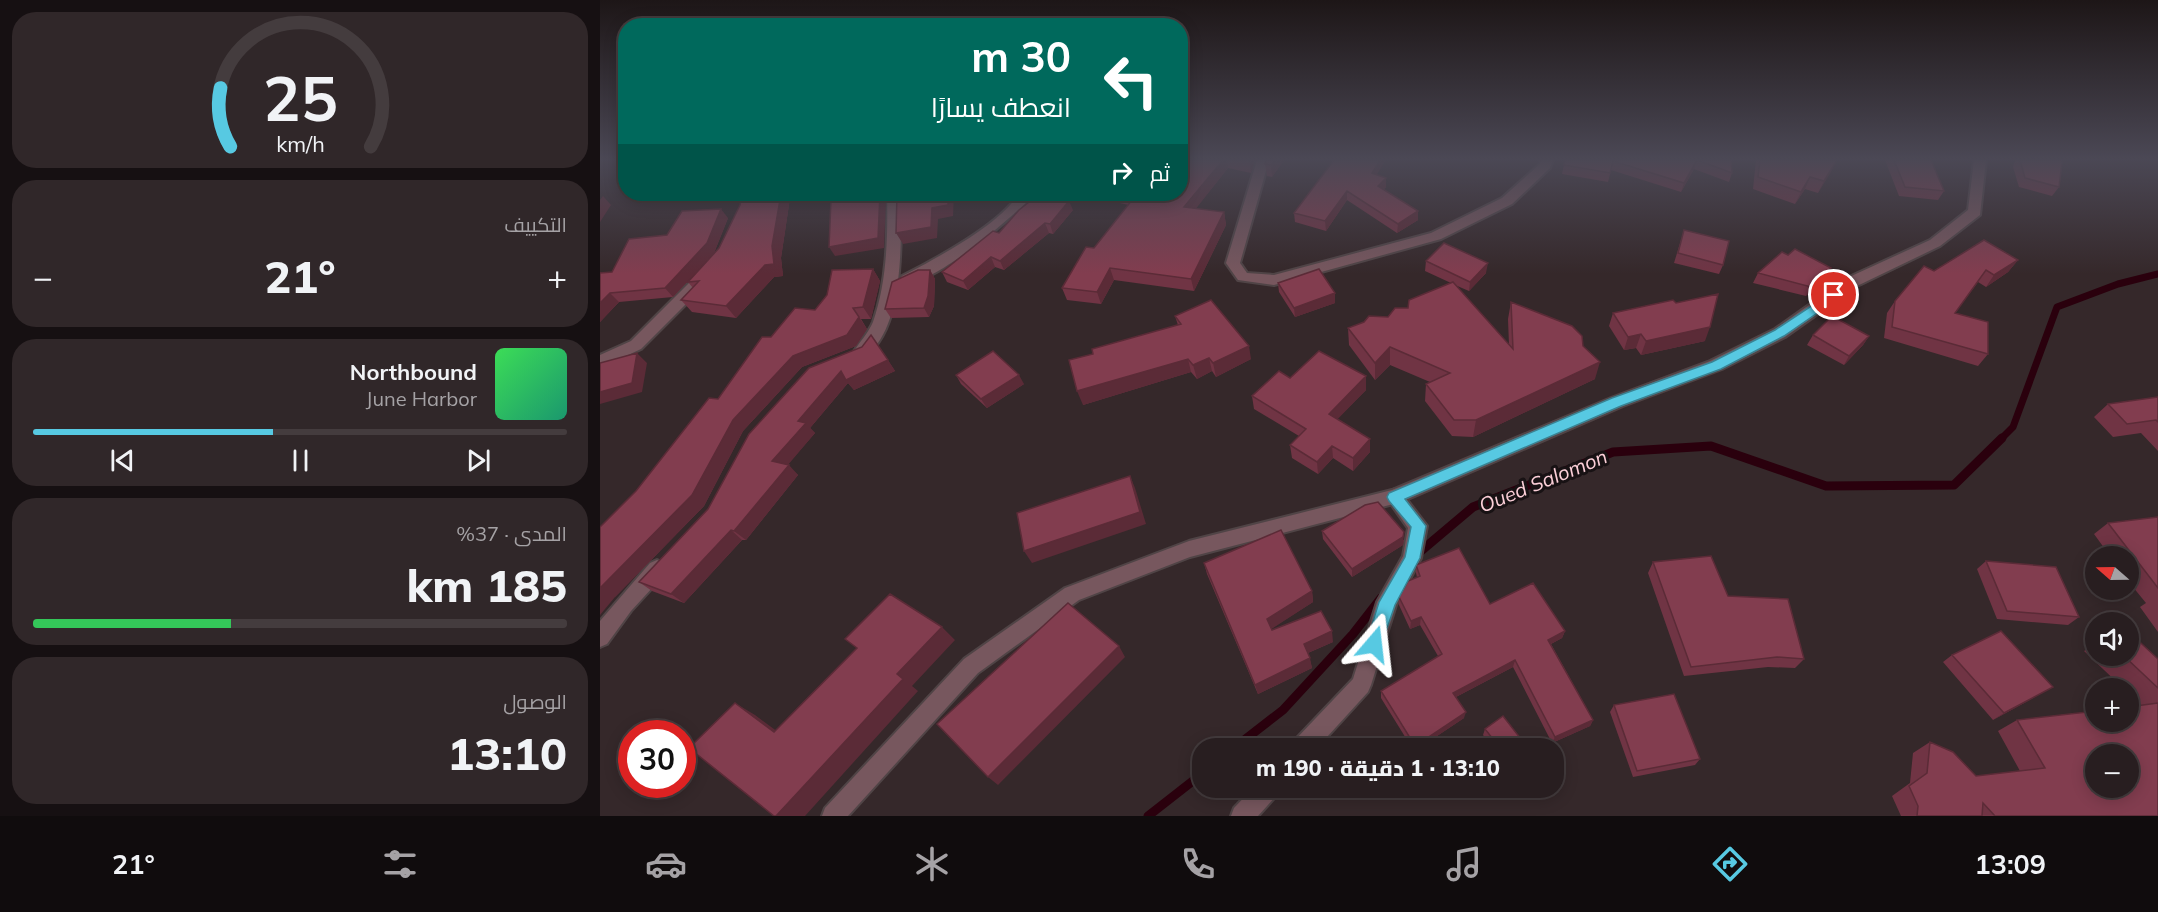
<!DOCTYPE html>
<html lang="ar">
<meta charset="utf-8">
<style>
:root{--surface:#281e20;--page:#302729;--text:#f1f3f6;--muted:#a5a2a5;--line:#443c3e;--accent:#57c9e2}
body{margin:0;font-family:Mulish,Cairo,sans-serif;background:var(--page);color:var(--text);direction:rtl;height:100vh;display:flex;flex-direction:column;font-size:22px;white-space:nowrap}
*{box-sizing:border-box;margin:0}
p{font-size:20px;color:var(--muted)}
.icon{flex:none;width:33px;height:33px;fill:none;stroke:currentColor;stroke-width:2;stroke-linecap:round;stroke-linejoin:round}
.map{position:relative;flex:1;overflow:hidden;direction:ltr}
.details{display:flex;flex-direction:column;gap:12px;padding:12px;background:#161012;width:600px}
.details>*{flex:none}
.banner{position:absolute;left:18px;top:18px;width:570px;height:183px;border-radius:24px;box-shadow:0 3px 15px #0003,0 0 0 2px var(--line);direction:rtl;background:#00695c;color:#fff;overflow:hidden}
.needle{width:39px;rotate:290deg}
.controls{position:absolute;left:1485px;top:546px;display:grid;gap:12px}
.controls a{display:grid;place-items:center;width:54px;height:54px;border-radius:50%;background:var(--surface);box-shadow:0 3px 15px #0003,0 0 0 2px var(--line);font-size:30px}
.speed{position:absolute;left:18px;top:720px;display:flex;gap:12px;font-size:30px;font-weight:700;text-align:center}
.speed>*{display:grid;place-content:center;width:78px;height:78px;border-radius:50%;background:var(--surface);box-shadow:0 3px 15px #0003,0 0 0 2px var(--line);line-height:1}
.speed .limit{border:9px solid #d22;background:#fff;color:#111}
.pin{position:absolute;display:grid;place-items:center;width:51px;height:51px;color:#fff;margin:-26px;border:3px solid #fff;border-radius:50%;box-shadow:0 2px 6px #0007}
.me{position:absolute;width:66px;margin:-33px;rotate:17deg;stroke-linejoin:round;filter:drop-shadow(0 0 4px #0008)}
.turn{display:flex;align-items:center;gap:21px;height:126px;padding:0 18px;font-size:27px}
.turn .icon{width:78px;height:78px;stroke-width:2.5}
.turn b{display:block;font-size:42px;line-height:51px}
.then{display:flex;align-items:center;height:57px;padding:0 18px;background:#0003;gap:12px;font-size:22px}
.big{font-size:45px;font-weight:800;line-height:1.1}
.details .tile{flex:1;display:flex;flex-direction:column;justify-content:center;gap:9px;min-width:0;padding:0 21px;border-radius:24px;background:var(--page)}
.details .dial{align-items:center;gap:0}
.dial svg{height:156px;overflow:visible;fill:none;stroke:var(--line);stroke-width:7;stroke-linecap:round;text-anchor:middle}
.dial text{fill:var(--text);stroke:none}
.song{display:flex;align-items:center;gap:18px}
.cover{width:72px;height:72px;border-radius:9px;background:linear-gradient(135deg,hsl(130 70% 55%),hsl(160 70% 35%))}
.played{height:6px;border-radius:3px;background:linear-gradient(90deg,var(--accent) 45%,var(--line) 45%)}
.keys{display:flex;justify-content:space-around;direction:ltr}
.heat{display:flex;justify-content:space-between;align-items:center;font-size:33px;direction:ltr}
.charge{height:9px;border-radius:4px;background:linear-gradient(90deg,#34c759 37%,var(--line) 0)}
.trip{position:absolute;left:592px;top:738px;width:372px;height:60px;border-radius:24px;background:var(--surface);box-shadow:0 3px 15px #0003,0 0 0 2px var(--line);font-weight:800;line-height:60px;text-align:center;direction:rtl}
.tab-bar{display:flex;height:96px;justify-content:space-around;align-items:center;background:#100c0d;color:var(--muted)}
.tab-bar .icon{width:42px;height:42px}
.tab-bar .on{color:var(--accent)}
.tab-bar b{font-size:27px;color:var(--text)}
main{display:flex;flex:1;min-height:0}
.map>svg:first-child{display:block}
.lines{fill:none;stroke-linecap:round;stroke-linejoin:round}
.stream-far1{stroke:#2a000d;stroke-width:7}
.stream{stroke:#2a000d;stroke-width:9}
.minor-casing{stroke:#504446;stroke-width:4}
.tertiary-casing{stroke:#504446;stroke-width:4}
.minor{fill:#77575e;fill-rule:evenodd}
.tertiary{fill:#77575e;fill-rule:evenodd}
.wall{fill:#703444}
.shaded-wall{fill:#5b2b37}
.building{fill:#823d4f;stroke:#5b2b37;stroke-width:1.5;fill-rule:evenodd}
.route{fill:#57c9e2;stroke:#398393;stroke-width:1.5}
.labels{text-anchor:middle;stroke-width:6;stroke-linejoin:round;paint-order:stroke}
.water-label{font-size:20px;font-style:italic;fill:#fccfd8;stroke:#181214}
</style>
<main>
<div class="map">
<svg width="1558" height="816" viewBox="0 0 1558 816">
<rect width="100%" height="100%" fill="#35282a"/>
<g class="lines">
<!-- stream-far1 -->
<path class="stream-far1" d="M 1400,440 L 1413,427 L 1457,307 L 1518,284 L 1558,274"/>
<!-- stream -->
<path class="stream" d="M 815,556 L 873,507 L 1013,452 L 1111,446 L 1226,486 L 1354,485 L 1402,438
M 634,748 L 683,710 L 753,634 L 781,598
M 548,816 L 603,773"/>
<defs>
<path id="minor" d="M 657,160 L 669,160 L 640,263 L 647,273 L 674,275 L 831,233 L 902,198 L 940,164 L 941,160 L 953,160 L 950,168 L 912,204 L 841,239 L 674,285 L 638,280 L 626,263 Z
M 287,194 L 301,194 C 301,237 304,314 274,348 C 268,355 265,360 255,357 L 253,353 C 259,342 268,334 273,322 C 287,282 288,236 287,194 Z
M 418,194 L 431,194 L 427,202 C 407,221 328,290 302,282 L 300,279 L 302,276 C 332,261 403,223 418,194 Z
M 96,280 L 101,281 L 103,285 L 101,289 L 41,349 L 0,368 L 0,355 L 31,341 L 91,281 Z
M 795,489 L 801,492 L 827,526 L 821,558 L 796,605 L 771,685 L 768,692 L 717,748 L 692,748 L 695,740 L 753,679 L 777,602 L 803,556 L 808,528 L 786,497 L 789,492 Z
M 57,560 L 64,563 L 67,569 L 64,575 L 31,611 L 7,644 L 0,647 L 0,621 L 50,563 Z
M 653,788 L 679,788 L 676,796 L 658,816 L 631,816 L 634,808 Z"/>
<path id="tertiary" d="M 1374,160 L 1386,160 L 1380,215 L 1340,246 L 1257,286 L 1185,337 L 1122,369 L 1023,406 L 801,502 L 590,557 L 479,600 L 378,673 L 248,816 L 222,816 L 225,808 L 364,659 L 465,588 L 589,541 L 792,490 L 1011,398 L 1110,361 L 1175,329 L 1247,278 L 1330,240 L 1368,210 Z"/>
</defs>
<!-- minor casing -->
<use href="#minor" class="minor-casing"/>
<!-- tertiary casing -->
<use href="#tertiary" class="tertiary-casing"/>
<!-- minor -->
<use href="#minor" class="minor"/>
<!-- tertiary -->
<use href="#tertiary" class="tertiary"/>
</g>
<!-- wall -->
<path class="wall" d="M 580,160 L 655,160 L 651,173 L 628,168 L 595,209 L 624,212 L 626,225 L 594,291 L 514,280 L 501,304 L 467,300 L 462,288 L 529,205 L 477,194 L 580,194 Z
M 666,160 L 684,160 L 672,177 L 667,176 L 665,164 Z
M 965,160 L 1131,160 L 1132,173 L 1129,182 L 1094,169 L 1081,192 L 1011,170 L 1008,182 L 962,174 Z
M 1156,160 L 1237,160 L 1218,193 L 1205,189 L 1195,204 L 1153,189 Z
M 1285,160 L 1331,160 L 1344,191 L 1338,200 L 1299,196 Z
M 1415,160 L 1461,160 L 1459,187 L 1452,196 L 1419,187 L 1413,167 Z
M 777,174 L 786,187 L 784,189 L 818,220 L 797,233 L 747,200 L 726,231 L 695,222 L 694,213 Z
M 366,194 L 412,194 L 411,194 L 379,196 Z
M 190,198 L 181,258 L 183,276 L 174,277 L 136,318 L 92,312 L 81,300 L 93,288 L 88,282 Z
M 473,210 L 453,234 L 449,233 L 404,270 L 395,267 L 368,290 L 347,282 L 342,272 L 399,233 Z
M 128,218 L 114,253 L 73,297 L 19,302 L 0,322 L 0,273 L 12,272 L 67,235 Z
M 1084,230 L 1123,265 L 1119,274 L 1074,263 Z
M 1418,260 L 1408,272 L 1386,287 L 1378,282 L 1355,313 L 1388,354 L 1378,366 L 1284,338 L 1287,313 L 1295,301 L 1334,271 Z
M 826,261 L 886,273 L 869,291 L 855,285 L 909,345 L 908,319 L 911,302 L 983,346 L 995,379 L 873,437 L 852,436 L 825,401 L 826,384 L 830,382 L 790,365 L 775,380 L 749,345 L 748,328 L 764,322 L 788,317 L 808,308 L 851,283 L 825,271 Z
M 273,269 L 280,281 L 271,319 L 261,319 L 267,329 L 256,346 L 202,367 L 143,431 L 104,506 L 15,597 L 36,491 L 118,399 L 171,337 L 215,310 Z
M 330,270 L 335,279 L 334,306 L 329,317 L 291,318 L 285,309 Z
M 1158,273 L 1226,277 L 1206,296 L 1153,283 Z
M 678,283 L 735,293 L 735,303 L 695,317 L 679,292 Z
M 1013,313 L 1105,341 L 1041,355 L 1036,348 L 1024,350 L 1009,326 Z
M 575,316 L 651,359 L 616,377 L 612,371 L 597,379 L 591,372 L 483,405 L 493,354 L 578,325 Z
M 271,335 L 295,371 L 254,390 L 248,383 L 210,428 L 215,433 L 187,465 L 198,475 L 146,540 L 142,540 L 84,603 L 52,591 L 39,582 L 262,347 Z
M 1213,335 L 1269,336 L 1263,345 L 1244,365 L 1207,345 Z
M 356,375 L 424,384 L 387,408 L 361,384 Z
M 766,376 L 766,390 L 737,419 L 770,439 L 770,452 L 753,471 L 733,458 L 718,474 L 692,458 L 690,445 L 699,436 L 654,409 L 652,396 L 690,378 Z
M 1558,397 L 1558,451 L 1541,433 L 1513,437 L 1494,417 L 1508,404 Z
M 1558,517 L 1558,632 L 1540,607 L 1546,603 L 1528,581 L 1528,556 L 1510,556 L 1494,534 L 1508,523 Z
M 722,531 L 804,540 L 803,545 L 752,577 L 723,539 Z
M 1386,561 L 1479,617 L 1468,625 L 1397,619 L 1377,569 Z
M 1053,562 L 1128,596 L 1204,659 L 1195,668 L 1168,667 L 1084,676 L 1048,573 Z
M 604,563 L 712,591 L 713,602 L 672,628 L 672,630 L 733,642 L 708,653 L 712,668 L 658,694 L 607,574 Z
M 816,565 L 890,604 L 965,631 L 962,638 L 951,644 L 993,720 L 990,726 L 952,743 L 913,667 L 856,697 L 864,718 L 819,748 L 812,748 L 781,698 L 781,691 L 838,656 L 820,625 L 810,629 L 799,605 L 799,597 L 817,577 L 816,573 Z
M 1496,644 L 1496,656 L 1528,656 L 1558,659 L 1558,816 L 1301,816 L 1292,796 L 1310,783 L 1313,753 L 1330,742 L 1376,776 L 1420,771 L 1398,731 L 1417,720 L 1540,706 L 1528,694 L 1528,688 L 1523,688 L 1484,651 Z
M 1352,655 L 1442,693 L 1393,720 L 1343,662 Z
M 1014,705 L 1100,759 L 1095,765 L 1033,777 L 1010,712 Z
M 885,729 L 928,748 L 893,748 L 883,735 Z"/>
<!-- shaded-wall -->
<path class="shaded-wall" d="M 623,160 L 627,160 L 628,168 L 587,220 L 584,207 Z
M 649,160 L 655,160 L 651,173 Z
M 674,160 L 684,160 L 672,177 L 671,165 Z
M 780,160 L 786,160 L 772,182 L 772,173 Z
M 1097,160 L 1094,169 L 1081,192 L 1084,183 Z
M 1237,160 L 1231,172 L 1218,193 L 1224,181 Z
M 1210,177 L 1205,189 L 1195,204 L 1201,192 Z
M 786,178 L 786,187 L 778,195 L 778,186 Z
M 747,191 L 747,200 L 726,231 L 725,221 Z
M 181,194 L 188,194 L 190,198 L 181,258 L 183,276 L 174,277 L 136,318 L 126,306 L 172,246 Z
M 280,194 L 283,194 L 286,199 L 284,248 L 235,256 L 229,247 Z
M 348,194 L 354,194 L 353,216 L 338,219 L 337,238 L 303,244 L 296,233 L 332,208 Z
M 3,196 L 11,205 L 0,222 L 0,200 Z
M 469,201 L 473,210 L 453,234 L 450,224 Z
M 121,209 L 128,218 L 114,253 L 73,297 L 65,288 Z
M 818,211 L 818,220 L 797,233 L 798,224 Z
M 624,212 L 626,225 L 594,291 L 591,279 Z
M 445,223 L 449,233 L 404,270 L 400,261 Z
M 391,257 L 395,267 L 368,290 L 363,281 Z
M 1418,260 L 1408,272 L 1386,287 L 1394,275 Z
M 888,263 L 886,273 L 869,291 L 870,282 Z
M 510,268 L 514,280 L 501,304 L 497,292 Z
M 1231,268 L 1226,277 L 1206,296 L 1211,287 Z
M 273,269 L 280,281 L 271,319 L 263,307 Z
M 330,270 L 335,279 L 334,306 L 329,317 L 324,308 Z
M 10,293 L 19,302 L 0,322 L 0,303 Z
M 735,293 L 735,303 L 695,317 L 694,308 Z
M 259,317 L 267,329 L 256,346 L 202,367 L 143,431 L 104,506 L 15,597 L 0,615 L 0,588 L 133,420 L 193,356 Z
M 1110,327 L 1105,341 L 1041,355 L 1046,341 Z
M 1041,334 L 1036,348 L 1024,350 L 1028,337 Z
M 1269,336 L 1263,345 L 1244,365 L 1249,356 Z
M 649,346 L 651,359 L 616,377 L 613,363 Z
M 790,347 L 790,365 L 775,380 L 775,363 Z
M 37,353 L 47,363 L 42,392 L 0,404 L 0,392 Z
M 609,358 L 612,371 L 597,379 L 593,365 Z
M 588,359 L 591,372 L 483,405 L 477,391 Z
M 288,360 L 295,371 L 254,390 L 248,383 L 210,428 L 215,433 L 182,472 L 172,461 L 198,421 L 241,371 Z
M 1000,362 L 995,379 L 873,437 L 876,420 Z
M 419,375 L 424,384 L 387,408 L 381,399 Z
M 766,376 L 766,390 L 730,427 L 729,414 Z
M 770,439 L 770,452 L 753,471 L 753,458 Z
M 732,446 L 733,458 L 718,474 L 717,462 Z
M 189,465 L 198,475 L 146,540 L 134,531 Z
M 530,476 L 535,488 L 546,524 L 432,563 L 424,551 Z
M 131,530 L 142,540 L 84,603 L 71,594 Z
M 804,532 L 803,545 L 752,577 L 752,569 Z
M 712,591 L 713,602 L 670,630 L 667,619 Z
M 821,617 L 820,625 L 810,629 L 811,621 Z
M 342,627 L 355,640 L 312,686 L 318,691 L 205,816 L 176,816 L 297,674 Z
M 732,631 L 733,642 L 705,654 L 704,644 Z
M 965,631 L 962,638 L 945,647 L 948,640 Z
M 519,646 L 525,657 L 398,785 L 388,777 Z
M 710,658 L 712,668 L 658,694 L 655,685 Z
M 915,660 L 913,667 L 852,699 L 853,693 Z
M 1453,687 L 1442,693 L 1393,720 L 1404,713 Z
M 135,703 L 155,715 L 193,743 L 174,732 Z
M 866,712 L 864,718 L 819,748 L 814,748 L 815,746 Z
M 993,720 L 990,726 L 952,743 L 955,737 Z"/>
<!-- building -->
<path class="building" d="M 580,160 L 623,160 L 584,207 L 624,212 L 591,279 L 510,268 L 497,292 L 462,288 L 486,247 L 494,248 L 536,195 L 530,194 L 580,194 Z
M 666,160 L 674,160 L 671,165 L 665,164 Z
M 734,160 L 780,160 L 772,173 L 786,178 L 778,186 L 818,211 L 798,224 L 747,191 L 725,221 L 694,213 Z
M 965,160 L 1131,160 L 1132,173 L 1097,160 L 1084,183 L 1013,161 L 1010,173 L 964,165 Z
M 1160,160 L 1237,160 L 1224,181 L 1210,177 L 1201,192 L 1158,177 Z
M 1294,160 L 1331,160 L 1344,191 L 1305,187 Z
M 1420,160 L 1461,160 L 1462,162 L 1459,187 L 1425,178 Z
M 142,194 L 181,194 L 172,246 L 174,264 L 165,265 L 126,306 L 81,300 L 99,281 L 88,282 L 119,248 L 140,205 Z
M 263,194 L 280,194 L 278,238 L 229,247 L 231,200 Z
M 297,194 L 348,194 L 348,205 L 332,208 L 331,227 L 296,233 Z
M 438,195 L 469,201 L 450,224 L 445,223 L 400,261 L 391,257 L 363,281 L 342,272 L 393,231 L 399,233 L 419,210 Z
M 121,209 L 107,243 L 65,288 L 10,293 L 0,303 L 0,273 L 12,272 L 29,239 L 67,235 L 82,211 Z
M 1084,230 L 1129,241 L 1123,265 L 1078,253 Z
M 1384,240 L 1418,260 L 1394,275 L 1386,270 L 1355,313 L 1388,322 L 1388,354 L 1292,327 L 1295,301 L 1324,266 L 1334,271 Z
M 844,243 L 888,263 L 870,282 L 826,261 Z
M 1195,249 L 1231,268 L 1211,287 L 1158,273 L 1182,252 L 1188,255 Z
M 273,269 L 263,307 L 253,308 L 259,317 L 247,335 L 193,356 L 133,420 L 92,495 L 0,588 L 0,527 L 36,491 L 109,398 L 118,399 L 162,337 L 171,337 L 195,308 L 215,310 L 227,295 L 232,270 Z
M 719,269 L 735,293 L 694,308 L 678,283 Z
M 318,270 L 330,270 L 328,296 L 324,308 L 285,309 L 292,282 Z
M 853,282 L 913,349 L 911,302 L 972,326 L 982,336 L 983,346 L 1000,362 L 876,420 L 854,420 L 826,384 L 850,373 L 790,347 L 775,363 L 748,328 L 764,322 L 769,316 L 788,317 L 795,308 L 808,308 L 809,300 Z
M 1118,294 L 1110,327 L 1046,341 L 1041,334 L 1028,337 L 1013,313 L 1073,300 L 1076,303 Z
M 611,300 L 649,346 L 613,363 L 609,358 L 593,365 L 588,359 L 477,391 L 469,360 L 493,354 L 492,349 L 581,324 L 575,316 Z
M 1232,316 L 1269,336 L 1249,356 L 1213,335 Z
M 271,335 L 288,360 L 246,380 L 241,371 L 198,421 L 206,423 L 172,461 L 189,465 L 134,531 L 131,530 L 71,594 L 39,582 L 108,509 L 149,434 L 209,368 L 262,347 Z
M 393,351 L 419,375 L 381,399 L 356,375 Z
M 719,351 L 766,376 L 729,414 L 770,439 L 753,458 L 732,446 L 717,462 L 690,445 L 706,429 L 652,396 L 679,371 L 690,378 Z
M 37,353 L 32,383 L 0,392 L 0,363 Z
M 1558,397 L 1558,422 L 1556,420 L 1527,424 L 1508,404 Z
M 530,476 L 540,512 L 424,551 L 417,513 Z
M 778,502 L 804,532 L 803,537 L 752,569 L 722,531 L 765,505 Z
M 1558,517 L 1558,588 L 1508,523 Z
M 681,530 L 712,591 L 667,619 L 672,630 L 721,611 L 732,631 L 704,644 L 710,658 L 655,685 L 604,563 Z
M 859,548 L 890,604 L 933,583 L 965,631 L 948,640 L 993,720 L 955,737 L 915,660 L 853,693 L 866,712 L 815,746 L 781,691 L 842,654 L 821,617 L 811,621 L 799,597 L 808,581 L 820,576 L 816,565 Z
M 1111,556 L 1128,596 L 1188,599 L 1204,659 L 1177,657 L 1091,667 L 1053,562 Z
M 1386,561 L 1456,567 L 1479,617 L 1407,611 Z
M 290,594 L 342,627 L 297,674 L 303,679 L 176,816 L 174,816 L 89,748 L 135,703 L 174,732 L 257,648 L 245,639 Z
M 468,603 L 519,646 L 388,777 L 337,724 Z
M 1401,631 L 1453,687 L 1404,713 L 1352,655 Z
M 1528,631 L 1558,659 L 1558,688 L 1524,656 L 1528,656 Z
M 1074,694 L 1100,759 L 1037,771 L 1014,705 Z
M 1558,703 L 1558,816 L 1395,816 L 1383,803 L 1382,816 L 1317,816 L 1318,806 L 1309,786 L 1327,773 L 1330,742 L 1353,752 L 1376,776 L 1445,768 L 1417,720 L 1496,711 L 1496,722 L 1528,722 L 1528,707 ZM 1496,754 L 1528,754 L 1528,788 L 1496,788 Z
M 903,716 L 928,748 L 900,748 L 885,729 Z"/>
<!-- sky -->
<linearGradient id="sky" x2="0" y2="1"><stop stop-color="#1d1617"/><stop offset="0.58" stop-color="#4b4855"/><stop offset="1" stop-color="#4b4855" stop-opacity="0"/></linearGradient>
<rect width="1558" height="274" fill="url(#sky)"/>
<!-- route -->
<path class="route" d="M 1234,291 L 1240,295 L 1239,298 L 1184,336 L 1121,369 L 1021,406 L 805,499 L 826,526 L 820,558 L 795,605 L 780,649 L 774,651 L 768,649 L 766,644 L 779,602 L 805,557 L 811,527 L 789,501 L 787,497 L 789,493 L 1012,398 L 1112,362 L 1175,330 Z"/>
<g class="labels">
<!-- water labels -->
<g class="water-label">
<text transform="translate(943 481) rotate(-22)" y="7">Oued Salomon</text>
</g>
</g>
</svg>
<div class="controls">
<a><svg class="needle" viewBox="-14 -14 28 28"><path d="M0-13l5 13h-10z" fill="#e53935"/><path d="M0 13l5-13h-10z" fill="#a5a2a5"/></svg></a>
<a><svg class="icon" aria-label="sound" viewBox="0 0 24 24"><path d="M4 9h4l5-4v14l-5-4H4zM17 9q2 3 0 6"/></svg></a>
<a>+</a>
<a>−</a>
</div>
<div class="speed"><div class="limit">30</div></div>
<div class="pin" style="left:1234px;top:295px;background:#d93025"><svg class="icon" aria-label="arrive" viewBox="0 0 24 24"><path d="M6 21V4h12l-3 4 3 4H6"/></svg></div>
<svg class="me" style="left:774px;top:644px" viewBox="-20 -20 40 40"><path d="M0-17L14 15 0 8-14 15z" fill="#57c9e2" stroke="#fff" stroke-width="4"/></svg>
<div class="trip">13:10 · 1 دقيقة · 190 m</div>
<div class="banner">
<div class="turn"><svg class="icon" aria-label="left" viewBox="0 0 24 24"><path d="M17 20v-9H6M10 6l-5 5 5 5"/></svg><div><b>30 m</b>انعطف يسارًا</div></div>
<div class="then">ثم<svg class="icon" aria-label="right" viewBox="0 0 24 24"><path d="M7 20v-9h11M14 6l5 5-5 5"/></svg></div>
</div>
</div>
<section class="details">
<div class="tile dial"><svg viewBox="0 0 100 80">
<path d="M14 69A42 42 0 1 1 86 69"/>
<path d="M14 69A42 42 0 0 1 9 39" stroke="#57c9e2"/>
<text x="50" y="56" font-size="32" font-weight="700">25</text>
<text x="50" y="72" font-size="11">km/h</text>
</svg></div>
<div class="tile"><p>التكييف</p>
<div class="heat"><a>−</a><b class="big">21°</b><a>+</a></div>
</div>
<div class="tile">
<div class="song"><i class="cover"></i><div><b>Northbound</b><p>June Harbor</p></div></div>
<div class="played"></div>
<div class="keys"><svg class="icon" aria-label="previous" viewBox="0 0 24 24"><path d="M18 5L8 12l10 7zM5 5v14"/></svg><svg class="icon" aria-label="pause" viewBox="0 0 24 24"><path d="M8 5v14M16 5v14"/></svg><svg class="icon" aria-label="next" viewBox="0 0 24 24"><path d="M6 5l10 7-10 7zM19 5v14"/></svg></div>
</div>
<div class="tile"><p>المدى · 37%</p><b class="big">185 km</b><div class="charge"></div></div>
<div class="tile"><p>الوصول</p><b class="big">13:10</b></div>
</section>
</main>
<nav class="tab-bar">
<b>13:09</b>
<svg class="icon on" aria-label="directions" viewBox="0 0 24 24"><path d="M12 3l9 9-9 9-9-9zM9 14v-3h6M13 9l2 2-2 2"/></svg>
<svg class="icon" aria-label="music" viewBox="0 0 24 24"><path d="M9 18V5l10-2v13"/><circle cx="6" cy="18" r="3"/><circle cx="16" cy="16" r="3"/></svg>
<svg class="icon" aria-label="phone" viewBox="0 0 24 24"><path d="M5 4h4l2 5-3 2q2 4 5 5l2-3 5 2v4C11 20 4 13 5 4z"/></svg>
<svg class="icon" aria-label="climate" viewBox="0 0 24 24"><path d="M12 3v18M4 7l16 10M4 17L20 7"/></svg>
<svg class="icon" aria-label="car" viewBox="0 0 24 24"><path d="M5 17H2v-5l4-1 3-4h7l3 4 3 1v5h-3M9 17h6M6 11h13"/><circle cx="7" cy="17" r="2"/><circle cx="17" cy="17" r="2"/></svg>
<svg class="icon" aria-label="filters" viewBox="0 0 24 24"><path d="M4 7h16M4 17h16"/><circle cx="9" cy="7" r="2"/><circle cx="15" cy="17" r="2"/></svg>
<b>21°</b>
</nav>
